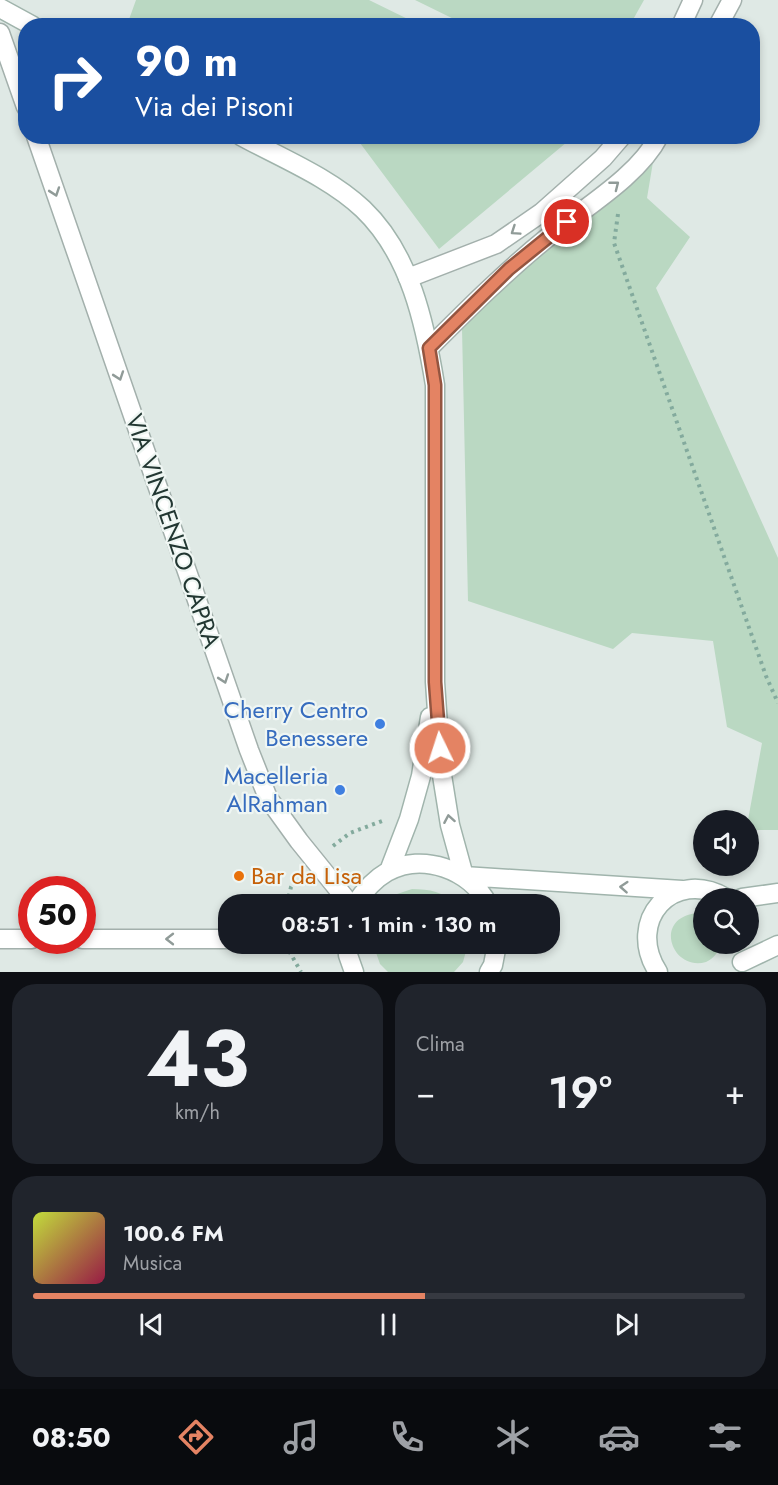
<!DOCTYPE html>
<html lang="it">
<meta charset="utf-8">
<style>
:root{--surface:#171b24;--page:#20242c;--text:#f1f3f6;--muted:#9ea1a6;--line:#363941;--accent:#e48363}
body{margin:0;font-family:Jost,sans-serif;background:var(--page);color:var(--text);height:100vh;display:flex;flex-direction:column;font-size:22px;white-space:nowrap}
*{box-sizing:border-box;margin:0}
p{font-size:20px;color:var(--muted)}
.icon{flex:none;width:33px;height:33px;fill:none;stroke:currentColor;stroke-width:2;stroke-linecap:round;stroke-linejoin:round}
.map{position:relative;height:972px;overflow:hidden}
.details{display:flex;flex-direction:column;gap:12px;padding:12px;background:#0d0f14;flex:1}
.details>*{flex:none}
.top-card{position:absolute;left:18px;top:18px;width:742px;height:126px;border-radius:24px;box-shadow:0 3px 9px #0003;background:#1a4fa0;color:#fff;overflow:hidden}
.controls{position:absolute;left:693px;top:810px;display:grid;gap:12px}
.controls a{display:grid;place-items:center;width:66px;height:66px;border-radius:50%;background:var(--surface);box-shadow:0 3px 9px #0003;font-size:30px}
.speed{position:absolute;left:18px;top:876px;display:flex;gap:12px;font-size:30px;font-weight:700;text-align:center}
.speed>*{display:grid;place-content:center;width:78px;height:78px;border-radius:50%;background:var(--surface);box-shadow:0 3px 9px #0003;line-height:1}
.speed .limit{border:9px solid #d22;background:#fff;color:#111}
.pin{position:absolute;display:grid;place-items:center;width:51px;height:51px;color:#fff;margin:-26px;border:3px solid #fff;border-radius:50%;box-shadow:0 2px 6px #0007}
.me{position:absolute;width:66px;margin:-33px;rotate:356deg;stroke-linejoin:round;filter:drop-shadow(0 0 4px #0008)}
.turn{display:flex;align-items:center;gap:21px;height:126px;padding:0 18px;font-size:27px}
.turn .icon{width:78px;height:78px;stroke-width:2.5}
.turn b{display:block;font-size:42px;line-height:51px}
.big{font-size:45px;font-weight:600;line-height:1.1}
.details .card{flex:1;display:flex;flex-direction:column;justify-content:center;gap:9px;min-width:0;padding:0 21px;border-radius:24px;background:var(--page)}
.details .dial{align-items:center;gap:0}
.dial b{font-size:78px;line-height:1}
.song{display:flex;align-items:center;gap:18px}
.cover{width:72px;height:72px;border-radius:9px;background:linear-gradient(135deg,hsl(70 70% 55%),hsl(340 70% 35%))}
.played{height:6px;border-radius:3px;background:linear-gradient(90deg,var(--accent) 55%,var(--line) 55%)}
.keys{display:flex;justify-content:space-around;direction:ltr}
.heat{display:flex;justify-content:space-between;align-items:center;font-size:33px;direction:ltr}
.details .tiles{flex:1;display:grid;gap:12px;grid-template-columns:1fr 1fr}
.card:last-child{grid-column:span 2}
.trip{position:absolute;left:218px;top:894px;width:342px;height:60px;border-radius:24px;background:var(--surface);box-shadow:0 3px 9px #0003;font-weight:600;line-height:60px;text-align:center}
.tabs{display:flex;height:96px;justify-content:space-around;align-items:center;background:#090b0e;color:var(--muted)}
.tabs .icon{width:42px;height:42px}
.tabs .active{color:var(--accent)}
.tabs b{font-size:27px;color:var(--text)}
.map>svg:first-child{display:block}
.green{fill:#bad8c2}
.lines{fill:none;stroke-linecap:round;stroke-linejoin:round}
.street-casing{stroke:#a3b0ac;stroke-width:21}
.secondary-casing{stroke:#a0b4ac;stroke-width:21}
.path{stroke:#83aa9d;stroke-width:4;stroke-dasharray:3 4.5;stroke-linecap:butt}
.street{stroke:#fff;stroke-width:18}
.secondary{stroke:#fff;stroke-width:18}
.oneway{stroke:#909b98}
.route-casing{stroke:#945540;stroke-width:15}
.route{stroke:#e48363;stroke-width:10}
.shop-dot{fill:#3f7fe0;stroke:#eff6f3;stroke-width:2}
.food-dot{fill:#e8710a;stroke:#eff6f3;stroke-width:2}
.labels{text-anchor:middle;stroke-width:4.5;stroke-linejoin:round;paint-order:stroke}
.street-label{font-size:24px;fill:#223732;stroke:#eff6f3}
.shop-label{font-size:24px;fill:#366cbe;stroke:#eff6f3;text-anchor:end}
.food-label{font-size:24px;fill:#c56008;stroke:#eff6f3;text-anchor:start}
</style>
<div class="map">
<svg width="778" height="972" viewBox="0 0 778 972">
<rect width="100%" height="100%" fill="#dfe9e5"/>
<!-- green -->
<path class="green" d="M 136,0 L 369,0 L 420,25 L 127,25 Z
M 415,0 L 644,0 L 630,25 L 466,25 Z
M 348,137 L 573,137 L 439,249 L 360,143 Z
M 653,162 L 647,198 L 690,237 L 656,288 L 778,558 L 778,830 L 749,830 L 748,820 L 762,743 L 727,727 L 713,641 L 632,633 L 613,649 L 468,601 L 462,329 L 525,262 Z
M 412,889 C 430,889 443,892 456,904 L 385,904 L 397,894 Z
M 697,913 L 703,915 L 704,944 L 720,944 C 719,952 714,958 706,962 C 672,972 652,918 697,913 Z
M 373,944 L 468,944 L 463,962 L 454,972 L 388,972 L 380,964 Z"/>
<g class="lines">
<defs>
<path id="street" d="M 681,26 L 693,0
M 718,26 L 732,0
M 0,33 L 26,107
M 36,136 L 249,750 L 268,798 L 299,841 L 350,904
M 408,278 L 496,244 L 541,213 L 603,158 L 622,136
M 429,348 C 467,310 505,272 547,238 C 582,209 638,177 659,136
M 0,939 L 32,939
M 82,939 L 228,939"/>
<path id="secondary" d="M 0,8 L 33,26
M 241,136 C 281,158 329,177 363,209 C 410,254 425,323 435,385 L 435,682 L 441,769 L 450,825 L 464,876 L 682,890
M 389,871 L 409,819 L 421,776 L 430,717
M 742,898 L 778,893
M 355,904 C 364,891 373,880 387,872 C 423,852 470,870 488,904
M 347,944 L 348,955 L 354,972
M 742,962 L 778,945
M 489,972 L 493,965 L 497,944
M 658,972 C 625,921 673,867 726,898"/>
</defs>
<!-- street casing -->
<use href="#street" class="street-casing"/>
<!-- secondary casing -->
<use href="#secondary" class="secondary-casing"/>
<!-- path -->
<path class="path" d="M 618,214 L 614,243 L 766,676 L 778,703
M 333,846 L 350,833 L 382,821
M 287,904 L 291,887 L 298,876
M 287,944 L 288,949 L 301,972"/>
<!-- street -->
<use href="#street" class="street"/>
<!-- secondary -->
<use href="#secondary" class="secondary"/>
</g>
<!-- one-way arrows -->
<defs><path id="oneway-chevron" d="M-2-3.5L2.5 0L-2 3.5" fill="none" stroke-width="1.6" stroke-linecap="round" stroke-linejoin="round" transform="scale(1.5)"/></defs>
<g class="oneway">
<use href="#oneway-chevron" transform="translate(615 185) rotate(-38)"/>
<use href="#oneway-chevron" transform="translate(55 192) rotate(71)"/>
<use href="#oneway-chevron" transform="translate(515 231) rotate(146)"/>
<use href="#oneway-chevron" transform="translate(119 376) rotate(71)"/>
<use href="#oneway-chevron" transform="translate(224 679) rotate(71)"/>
<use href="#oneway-chevron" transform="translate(449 819) rotate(-100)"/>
<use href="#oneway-chevron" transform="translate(624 887) rotate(-176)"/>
<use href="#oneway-chevron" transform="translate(170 939) rotate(180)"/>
</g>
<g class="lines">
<defs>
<path id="route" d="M 440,748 L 435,682 L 435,385 L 429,348 L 509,269 L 567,222"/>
</defs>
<!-- route casing -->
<use href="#route" class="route-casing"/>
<!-- route -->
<use href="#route" class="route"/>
</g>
<!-- markers -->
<g class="shop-dot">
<circle cx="380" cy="724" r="6"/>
<circle cx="340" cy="790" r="6"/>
</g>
<circle class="food-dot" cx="239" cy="876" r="6"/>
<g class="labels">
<!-- street labels -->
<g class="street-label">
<text transform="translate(173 531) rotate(71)" y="8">VIA VINCENZO CAPRA</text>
</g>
<!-- shop labels -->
<g class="shop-label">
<text x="368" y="718">Cherry Centro<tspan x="368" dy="28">Benessere</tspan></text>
<text x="328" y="784">Macelleria<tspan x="328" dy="28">AlRahman</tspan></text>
</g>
<!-- food labels -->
<g class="food-label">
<text x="251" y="884">Bar da Lisa</text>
</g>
</g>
</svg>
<div class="controls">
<a><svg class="icon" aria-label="sound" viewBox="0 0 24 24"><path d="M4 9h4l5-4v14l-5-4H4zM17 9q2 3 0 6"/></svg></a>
<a><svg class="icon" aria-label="search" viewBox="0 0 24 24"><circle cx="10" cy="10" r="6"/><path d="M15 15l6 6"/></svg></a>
</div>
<div class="speed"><div class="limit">50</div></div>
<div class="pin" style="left:567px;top:222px;background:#d93025"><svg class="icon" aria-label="arrive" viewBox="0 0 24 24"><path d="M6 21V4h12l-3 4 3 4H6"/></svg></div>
<svg class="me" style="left:440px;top:748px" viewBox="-20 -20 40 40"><circle r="17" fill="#e48363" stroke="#fff" stroke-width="3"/><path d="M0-11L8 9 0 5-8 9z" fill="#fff"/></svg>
<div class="trip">08:51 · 1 min · 130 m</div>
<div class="top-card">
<div class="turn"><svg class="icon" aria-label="right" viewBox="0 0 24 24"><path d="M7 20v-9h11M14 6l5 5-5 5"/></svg><div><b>90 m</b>Via dei Pisoni</div></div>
</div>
</div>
<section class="details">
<div class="tiles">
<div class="card dial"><b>43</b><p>km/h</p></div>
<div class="card"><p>Clima</p>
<div class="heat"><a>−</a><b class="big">19°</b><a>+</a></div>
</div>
<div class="card">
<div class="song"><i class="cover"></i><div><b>100.6 FM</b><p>Musica</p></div></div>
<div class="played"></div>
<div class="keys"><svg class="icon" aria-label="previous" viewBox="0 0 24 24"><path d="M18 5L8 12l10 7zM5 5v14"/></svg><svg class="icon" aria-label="pause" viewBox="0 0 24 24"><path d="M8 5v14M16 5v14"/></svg><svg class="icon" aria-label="next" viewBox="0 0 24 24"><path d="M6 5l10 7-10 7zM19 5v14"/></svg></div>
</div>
</div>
</section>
<nav class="tabs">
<b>08:50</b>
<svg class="icon active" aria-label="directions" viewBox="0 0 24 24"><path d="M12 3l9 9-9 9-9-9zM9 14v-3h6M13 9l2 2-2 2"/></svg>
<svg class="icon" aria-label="music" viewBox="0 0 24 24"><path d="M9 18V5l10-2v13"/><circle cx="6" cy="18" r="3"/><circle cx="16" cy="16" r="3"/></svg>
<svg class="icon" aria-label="phone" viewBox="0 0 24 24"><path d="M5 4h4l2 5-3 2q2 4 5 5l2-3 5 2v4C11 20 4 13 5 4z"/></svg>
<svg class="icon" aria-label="climate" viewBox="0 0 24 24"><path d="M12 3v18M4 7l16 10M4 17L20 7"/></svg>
<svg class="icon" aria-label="car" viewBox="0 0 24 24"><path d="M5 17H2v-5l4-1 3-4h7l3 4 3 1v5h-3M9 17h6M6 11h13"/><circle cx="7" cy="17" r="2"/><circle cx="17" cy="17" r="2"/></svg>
<svg class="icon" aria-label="filters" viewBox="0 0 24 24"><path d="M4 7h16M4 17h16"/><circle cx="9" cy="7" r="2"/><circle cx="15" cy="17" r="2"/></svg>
</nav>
